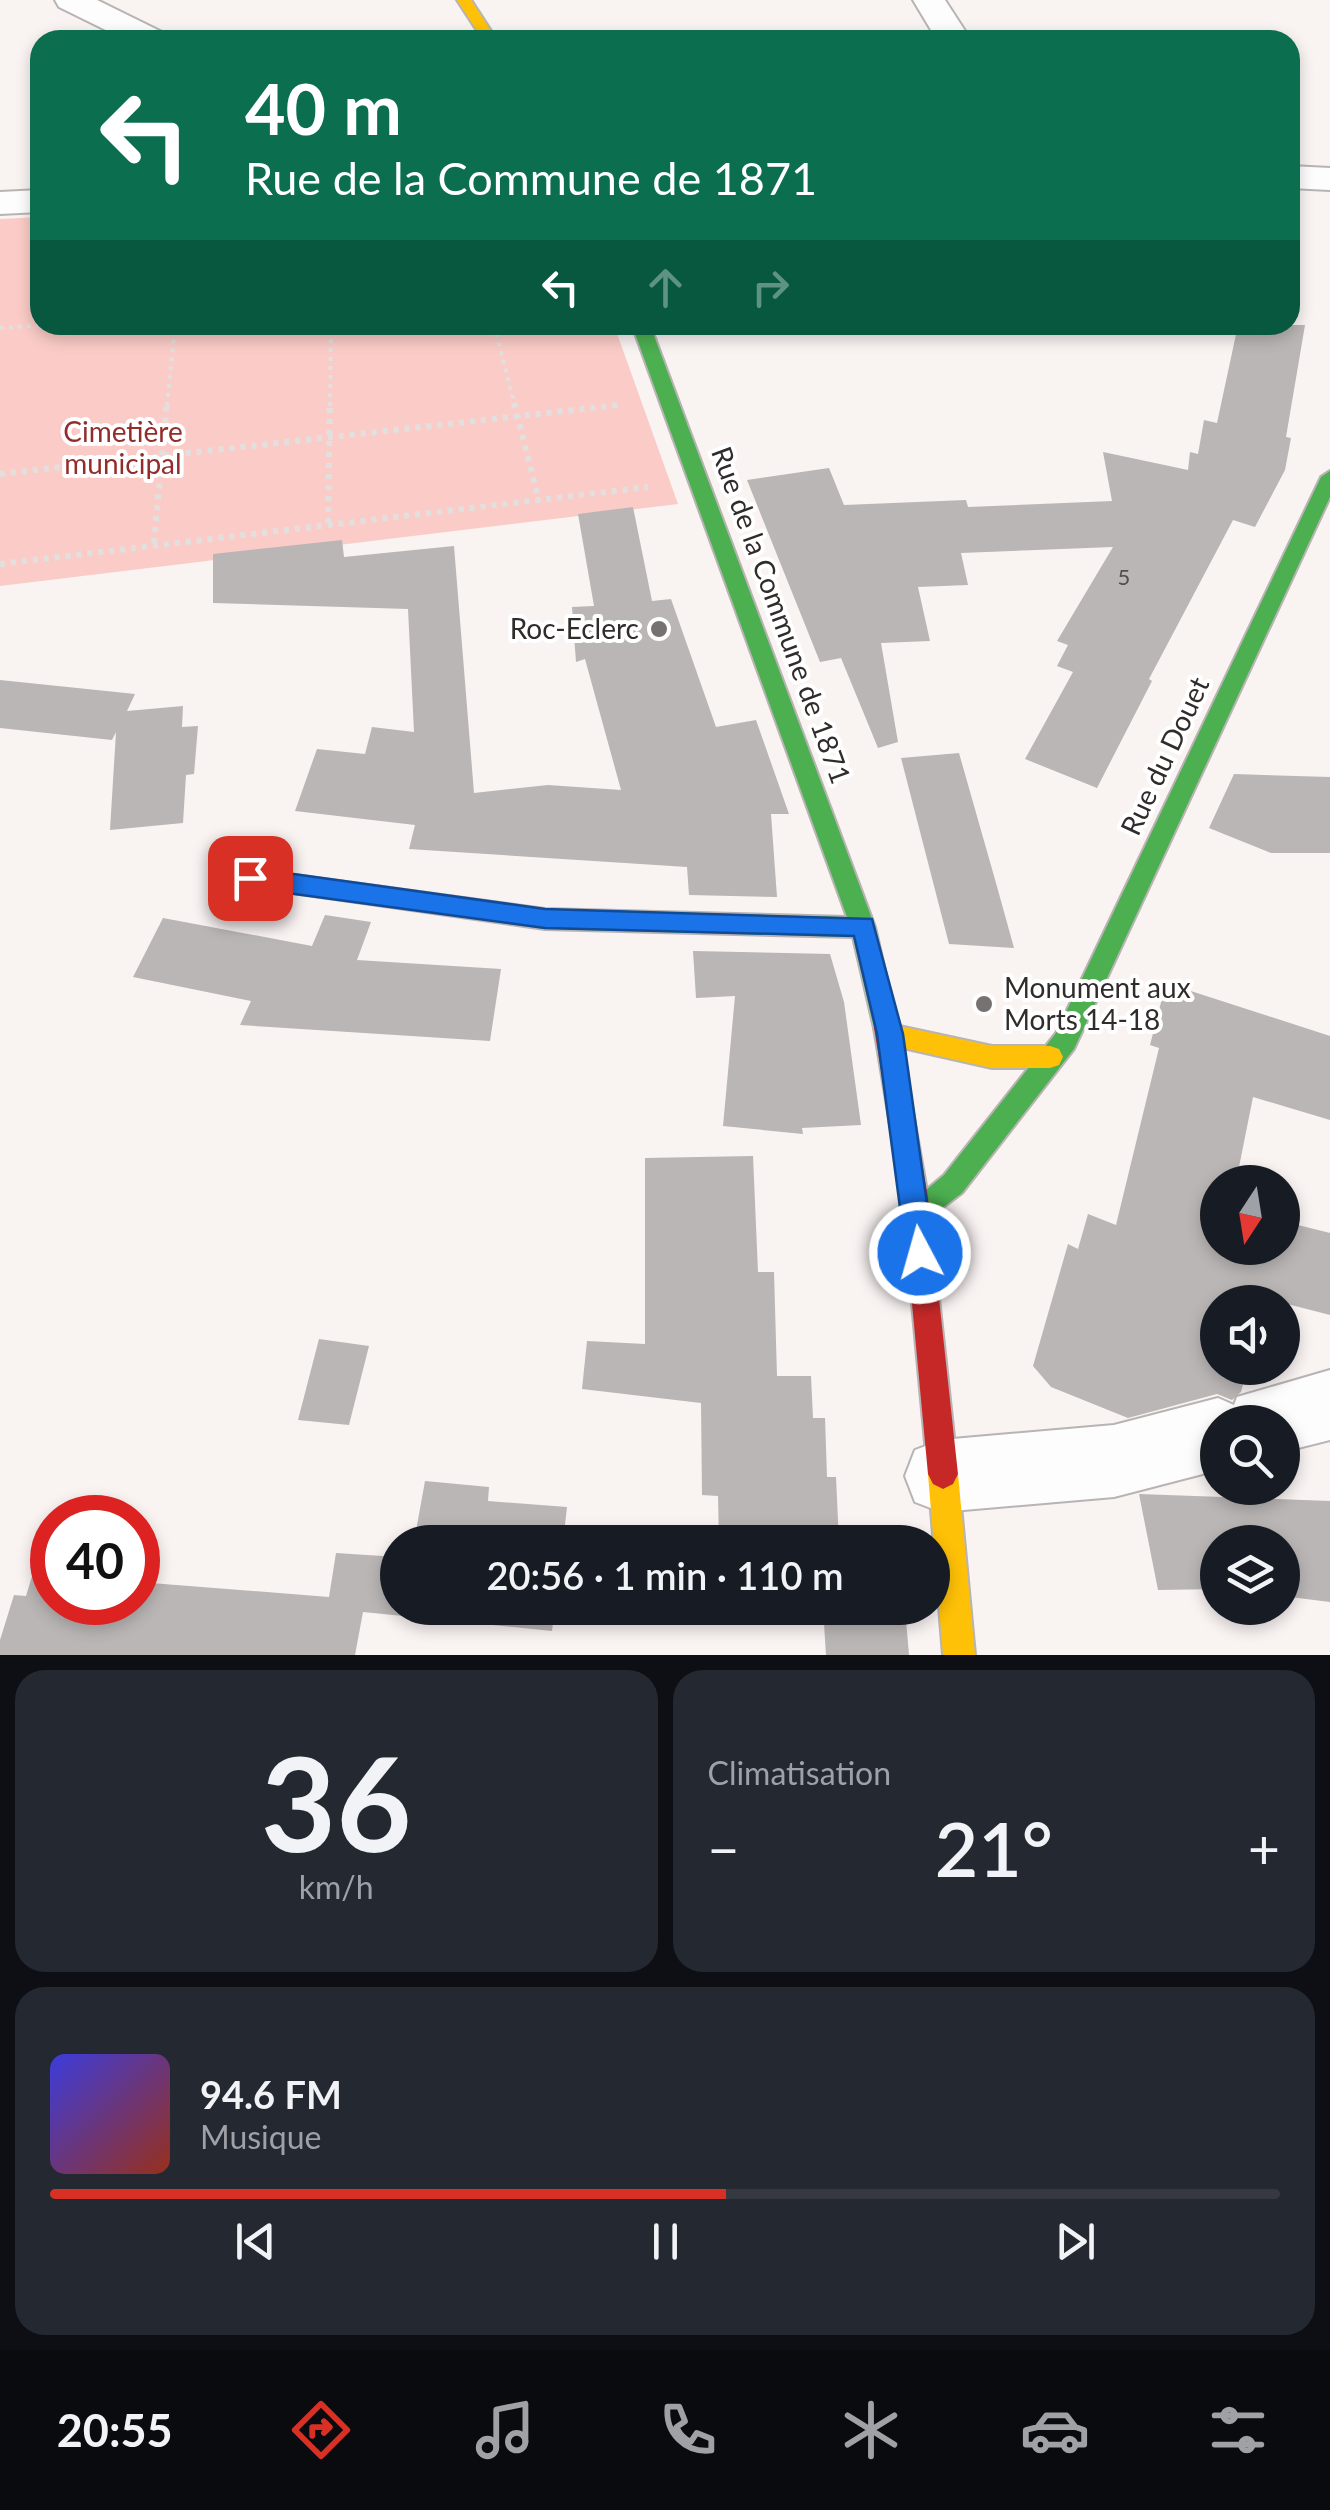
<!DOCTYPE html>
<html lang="fr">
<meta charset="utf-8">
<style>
:root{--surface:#171b24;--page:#242831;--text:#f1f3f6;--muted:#9ea1a6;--line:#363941;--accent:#d93025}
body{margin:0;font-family:Lato,sans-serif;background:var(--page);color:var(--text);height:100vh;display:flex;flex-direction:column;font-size:38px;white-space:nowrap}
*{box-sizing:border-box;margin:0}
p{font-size:32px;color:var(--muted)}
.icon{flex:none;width:55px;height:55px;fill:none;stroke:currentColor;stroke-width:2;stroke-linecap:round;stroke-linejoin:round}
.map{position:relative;height:1655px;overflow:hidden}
.sheet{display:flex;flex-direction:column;gap:15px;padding:15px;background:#0d0f14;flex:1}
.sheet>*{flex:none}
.banner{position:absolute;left:30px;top:30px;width:1270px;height:305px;border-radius:30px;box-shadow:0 5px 15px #0003;background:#0b6e4f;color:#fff;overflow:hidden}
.needle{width:65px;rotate:192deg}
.fabs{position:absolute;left:1200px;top:1165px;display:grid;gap:20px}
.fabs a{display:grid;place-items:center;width:100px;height:100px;border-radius:50%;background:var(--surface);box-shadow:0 5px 15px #0003;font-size:50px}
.speed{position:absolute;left:30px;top:1495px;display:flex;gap:20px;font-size:50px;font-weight:700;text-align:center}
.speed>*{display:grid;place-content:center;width:130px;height:130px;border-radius:50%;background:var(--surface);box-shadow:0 5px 15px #0003;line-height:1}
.speed .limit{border:15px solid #d22;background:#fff;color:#111}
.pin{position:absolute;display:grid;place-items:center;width:85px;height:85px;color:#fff;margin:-42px;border-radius:20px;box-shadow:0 5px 15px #0006}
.me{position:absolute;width:110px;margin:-55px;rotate:354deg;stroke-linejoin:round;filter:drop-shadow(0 0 8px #0008)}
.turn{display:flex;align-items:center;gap:35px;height:210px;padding:0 50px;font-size:45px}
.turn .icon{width:130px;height:130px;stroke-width:2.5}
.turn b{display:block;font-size:70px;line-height:85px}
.lanes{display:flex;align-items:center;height:95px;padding:0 50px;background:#0003;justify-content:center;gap:50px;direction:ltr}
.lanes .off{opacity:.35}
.big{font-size:75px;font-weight:600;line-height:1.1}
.sheet .widget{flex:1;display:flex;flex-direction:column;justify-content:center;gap:15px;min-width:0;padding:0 35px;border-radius:30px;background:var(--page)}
.sheet .dial{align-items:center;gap:0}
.dial b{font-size:130px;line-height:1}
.song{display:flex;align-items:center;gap:30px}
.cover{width:120px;height:120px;border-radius:15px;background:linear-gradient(135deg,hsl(240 70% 55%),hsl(10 70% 35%))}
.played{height:10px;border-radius:5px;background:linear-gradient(90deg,var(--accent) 55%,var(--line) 55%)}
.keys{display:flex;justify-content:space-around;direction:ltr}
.heat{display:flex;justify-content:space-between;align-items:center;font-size:55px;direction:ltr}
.sheet .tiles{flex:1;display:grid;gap:15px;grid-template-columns:1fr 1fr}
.widget:last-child{grid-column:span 2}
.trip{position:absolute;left:380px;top:1525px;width:570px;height:100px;border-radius:50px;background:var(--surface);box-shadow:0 5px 15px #0003;font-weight:600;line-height:100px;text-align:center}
.tabs{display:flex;height:160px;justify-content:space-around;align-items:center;background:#090b0e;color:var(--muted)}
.tabs .icon{width:70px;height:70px}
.tabs .active{color:var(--accent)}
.tabs b{font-size:45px;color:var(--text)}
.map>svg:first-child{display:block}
.green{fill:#fbccc7}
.building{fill:#bab6b6}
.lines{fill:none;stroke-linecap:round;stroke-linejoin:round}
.street-casing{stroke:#b8b4b3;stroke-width:4}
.fast-casing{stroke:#b8b4b3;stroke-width:4}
.slow-casing{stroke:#b8b4b3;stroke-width:4}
.jam-casing{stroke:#b8b4b3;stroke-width:4}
.path-far1{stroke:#e2dfdf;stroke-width:4;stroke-dasharray:4 5;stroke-linecap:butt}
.path{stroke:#e2dfdf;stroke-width:6;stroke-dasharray:5 6;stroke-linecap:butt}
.street{fill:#fefdfd;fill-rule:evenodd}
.fast{fill:#4caf50;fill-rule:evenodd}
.slow{fill:#ffc107;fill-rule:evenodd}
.jam{fill:#c62828;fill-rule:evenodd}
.route{fill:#1a73e8;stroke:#114b97;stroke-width:2.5}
.poi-dot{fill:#767271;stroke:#fff;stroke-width:4}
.labels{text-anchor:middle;stroke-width:8;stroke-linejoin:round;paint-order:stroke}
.number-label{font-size:22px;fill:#524e4e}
.park-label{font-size:28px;fill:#922d2b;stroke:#fff}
.street-label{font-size:28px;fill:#302c2c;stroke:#fff}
.poi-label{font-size:28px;fill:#302c2c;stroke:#fff;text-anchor:end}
</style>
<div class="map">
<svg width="1330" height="1655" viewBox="0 0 1330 1655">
<rect width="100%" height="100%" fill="#f9f3f2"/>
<!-- green -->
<path class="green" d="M 40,217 L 40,325 L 614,325 L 678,504 L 0,586 L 0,219 Z"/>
<!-- building -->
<path class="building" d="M 1238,325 L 1305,325 L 1286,437 L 1291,438 L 1285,470 L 1255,527 L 1233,520 L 1149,679 L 1152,681 L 1097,788 L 1025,759 L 1073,672 L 1057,666 L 1068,645 L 1057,641 L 1113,547 L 961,553 L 968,585 L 918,587 L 930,641 L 881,643 L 898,742 L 878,748 L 841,658 L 820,662 L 747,480 L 829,468 L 844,505 L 966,500 L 968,507 L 1112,501 L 1103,452 L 1188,470 L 1190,452 L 1198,454 L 1204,420 L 1217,423 Z
M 633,507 L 652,601 L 671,599 L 716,727 L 756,720 L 789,814 L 771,814 L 777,897 L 689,895 L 687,867 L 409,849 L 415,825 L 295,811 L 317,749 L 365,754 L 372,727 L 414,732 L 408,609 L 213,603 L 213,554 L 342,540 L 344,557 L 454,546 L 474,793 L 548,785 L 621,790 L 585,659 L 576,662 L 572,607 L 594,606 L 578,514 Z
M 0,680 L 135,694 L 127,711 L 183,706 L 182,727 L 198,726 L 194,774 L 186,775 L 183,823 L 110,830 L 116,732 L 112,740 L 0,728 Z
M 959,753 L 996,883 L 1014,948 L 949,944 L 901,758 Z
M 1234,774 L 1330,777 L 1330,853 L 1271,853 L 1209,828 Z
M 325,915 L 371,922 L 357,960 L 501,969 L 490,1041 L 240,1025 L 251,1001 L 133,977 L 163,918 L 312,946 Z
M 693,951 L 830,954 L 844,1002 L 861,1125 L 802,1128 L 803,1134 L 723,1126 L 735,996 L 696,998 Z
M 1166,983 L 1330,1036 L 1330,1120 L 1253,1097 L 1236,1182 L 1218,1182 L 1218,1248 L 1282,1248 L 1282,1221 L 1330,1233 L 1330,1315 L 1264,1298 L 1263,1302 L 1218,1302 L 1218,1368 L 1247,1368 L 1241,1392 L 1232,1400 L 1217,1394 L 1128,1418 L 1051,1387 L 1033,1366 L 1068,1244 L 1078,1249 L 1088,1214 L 1116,1225 L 1159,1048 L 1150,1045 Z
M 753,1156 L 758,1272 L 774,1272 L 777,1376 L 811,1376 L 813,1418 L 825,1418 L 827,1477 L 836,1477 L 839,1542 L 719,1542 L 718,1496 L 702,1495 L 701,1403 L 582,1389 L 587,1341 L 645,1344 L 645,1158 Z
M 319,1339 L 369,1346 L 349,1425 L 298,1420 Z
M 425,1481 L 489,1487 L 488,1501 L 567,1507 L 563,1542 L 414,1542 Z
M 1139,1494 L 1330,1501 L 1330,1602 L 1282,1596 L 1282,1542 L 1218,1542 L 1218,1589 L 1158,1590 Z
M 51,1514 L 99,1516 L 52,1518 L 52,1602 L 138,1602 L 138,1560 L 143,1560 L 138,1582 L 329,1597 L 336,1553 L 398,1557 L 398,1608 L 555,1608 L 552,1631 L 363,1612 L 355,1655 L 0,1655 L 0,1640 L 14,1595 L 26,1596 Z
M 823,1608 L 905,1608 L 909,1655 L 826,1655 Z"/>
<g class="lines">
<defs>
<path id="street" d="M 55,0 L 97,0 L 164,33 L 169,40 L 126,40 L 59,7 Z
M 913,0 L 945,0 L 971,40 L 937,40 Z
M 1290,166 L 1330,168 L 1330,190 L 1290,188 Z
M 40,190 L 40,212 L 0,214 L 0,192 Z
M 1330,1370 L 1330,1440 L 1282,1452 L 1282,1422 L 1218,1422 L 1218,1470 L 1114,1497 L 941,1512 L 915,1502 L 905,1476 L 915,1450 L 941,1440 L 1114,1425 L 1218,1398 L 1234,1405 L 1237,1397 Z"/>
<path id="fast" d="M 632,325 L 650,325 L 875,927 L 898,1028 L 895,1036 L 886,1039 L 877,1036 L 874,1028 L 853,937 L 545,929 L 250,887 L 242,885 L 238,878 L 242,871 L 250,869 L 545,909 L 847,917 Z
M 1330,471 L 1330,497 L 1074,1049 L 962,1193 L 916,1228 L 907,1224 L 903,1215 L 907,1206 L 944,1175 L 1056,1033 L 1321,477 Z"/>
<path id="slow" d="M 457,0 L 471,0 L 497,40 L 483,40 Z
M 890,1024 L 992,1046 L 1050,1046 L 1059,1049 L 1063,1057 L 1059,1065 L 1050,1068 L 992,1068 L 881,1043 L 878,1035 L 881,1027 Z
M 943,1459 L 953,1464 L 958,1474 L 975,1655 L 943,1655 L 928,1474 L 933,1464 Z"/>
<path id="jam" d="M 886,1017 L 895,1020 L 898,1028 L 928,1197 L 958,1474 L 953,1484 L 943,1489 L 933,1484 L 928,1474 L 902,1197 L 874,1028 L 877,1020 Z"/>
</defs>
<!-- street casing -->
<use href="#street" class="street-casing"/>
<!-- fast casing -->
<use href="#fast" class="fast-casing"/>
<!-- slow casing -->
<use href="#slow" class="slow-casing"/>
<!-- jam casing -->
<use href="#jam" class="jam-casing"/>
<!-- path-far1 -->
<path class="path-far1" d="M 494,325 L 515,406
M 0,328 L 46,325
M 167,406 L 175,325
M 330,406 L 331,325
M 613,406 L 618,405"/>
<!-- path -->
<path class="path" d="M 514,403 L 539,501
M 0,474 L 618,405
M 328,523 L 330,403
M 154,543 L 167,403
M 0,564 L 648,487"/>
<!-- street -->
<use href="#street" class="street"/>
<!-- fast -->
<use href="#fast" class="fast"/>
<!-- slow -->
<use href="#slow" class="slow"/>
<!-- jam -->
<use href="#jam" class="jam"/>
</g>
<!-- route -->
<path class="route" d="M 250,868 L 545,909 L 872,919 L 903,1034 L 934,1253 L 930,1262 L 920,1266 L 910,1262 L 906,1253 L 877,1034 L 854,936 L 545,928 L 250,888 L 242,885 L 239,878 L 242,871 Z"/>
<!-- markers -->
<g class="poi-dot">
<circle cx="659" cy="629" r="10"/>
<circle cx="984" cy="1004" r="10"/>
</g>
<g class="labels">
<!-- number labels -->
<g class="number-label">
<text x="1124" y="585">5</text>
</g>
<!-- park labels -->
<g class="park-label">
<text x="123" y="442">Cimetière<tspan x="123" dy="32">municipal</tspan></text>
</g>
<!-- street labels -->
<g class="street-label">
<text transform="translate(781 615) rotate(70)" y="10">Rue de la Commune de 1871</text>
<text transform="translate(1165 756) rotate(-65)" y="10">Rue du Douet</text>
</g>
<!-- poi labels -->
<g class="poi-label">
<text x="639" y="639">Roc-Eclerc</text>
<text x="1004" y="998" text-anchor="start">Monument aux<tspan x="1004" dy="32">Morts 14-18</tspan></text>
</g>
</g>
</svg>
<div class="fabs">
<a><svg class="needle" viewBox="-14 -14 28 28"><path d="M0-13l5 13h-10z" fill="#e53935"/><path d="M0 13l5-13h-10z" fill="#9ea1a6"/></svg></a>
<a><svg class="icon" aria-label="sound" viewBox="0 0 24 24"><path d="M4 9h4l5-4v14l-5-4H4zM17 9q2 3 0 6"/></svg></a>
<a><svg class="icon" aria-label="search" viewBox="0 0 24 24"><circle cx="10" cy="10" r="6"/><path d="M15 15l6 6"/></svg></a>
<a><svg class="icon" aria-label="layers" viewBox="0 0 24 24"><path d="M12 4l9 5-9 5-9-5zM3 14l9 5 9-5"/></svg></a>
</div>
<div class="speed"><div class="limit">40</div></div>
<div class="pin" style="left:250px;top:878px;background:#d93025"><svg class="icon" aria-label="arrive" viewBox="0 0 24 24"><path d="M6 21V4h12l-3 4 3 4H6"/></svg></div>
<svg class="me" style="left:920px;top:1253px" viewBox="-20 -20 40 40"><circle r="17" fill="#1a73e8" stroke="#fff" stroke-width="3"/><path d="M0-11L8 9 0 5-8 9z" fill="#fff"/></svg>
<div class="trip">20:56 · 1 min · 110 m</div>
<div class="banner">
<div class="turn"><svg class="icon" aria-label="left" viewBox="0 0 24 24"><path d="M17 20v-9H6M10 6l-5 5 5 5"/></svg><div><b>40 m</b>Rue de la Commune de 1871</div></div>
<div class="lanes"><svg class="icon" aria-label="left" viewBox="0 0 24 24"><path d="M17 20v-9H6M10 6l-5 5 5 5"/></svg><svg class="icon off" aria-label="ahead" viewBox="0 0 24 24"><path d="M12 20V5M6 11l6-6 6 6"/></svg><svg class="icon off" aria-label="right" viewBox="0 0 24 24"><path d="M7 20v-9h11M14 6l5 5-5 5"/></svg></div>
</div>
</div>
<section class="sheet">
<div class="tiles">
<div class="widget dial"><b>36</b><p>km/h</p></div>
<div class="widget"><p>Climatisation</p>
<div class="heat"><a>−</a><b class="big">21°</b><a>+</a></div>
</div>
<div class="widget">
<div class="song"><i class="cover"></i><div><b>94.6 FM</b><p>Musique</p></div></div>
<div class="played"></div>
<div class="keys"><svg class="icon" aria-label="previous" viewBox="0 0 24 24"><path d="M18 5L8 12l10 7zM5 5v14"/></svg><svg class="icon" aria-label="pause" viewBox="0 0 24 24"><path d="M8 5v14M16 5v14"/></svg><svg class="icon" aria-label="next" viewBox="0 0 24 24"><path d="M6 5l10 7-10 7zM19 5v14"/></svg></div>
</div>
</div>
</section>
<nav class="tabs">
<b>20:55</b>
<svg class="icon active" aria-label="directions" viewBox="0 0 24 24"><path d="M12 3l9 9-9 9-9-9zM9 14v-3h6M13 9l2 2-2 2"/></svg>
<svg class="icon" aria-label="music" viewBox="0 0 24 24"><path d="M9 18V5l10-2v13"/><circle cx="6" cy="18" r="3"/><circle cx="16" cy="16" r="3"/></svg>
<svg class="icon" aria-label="phone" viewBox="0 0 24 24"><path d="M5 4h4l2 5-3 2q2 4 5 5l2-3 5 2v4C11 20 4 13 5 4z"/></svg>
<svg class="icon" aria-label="climate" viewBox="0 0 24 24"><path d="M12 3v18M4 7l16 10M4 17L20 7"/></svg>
<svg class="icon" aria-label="car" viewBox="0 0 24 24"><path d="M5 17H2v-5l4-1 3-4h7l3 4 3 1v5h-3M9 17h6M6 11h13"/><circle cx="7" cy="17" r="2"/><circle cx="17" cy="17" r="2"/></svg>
<svg class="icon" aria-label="filters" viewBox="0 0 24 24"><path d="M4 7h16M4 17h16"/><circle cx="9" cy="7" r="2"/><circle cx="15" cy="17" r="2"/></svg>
</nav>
